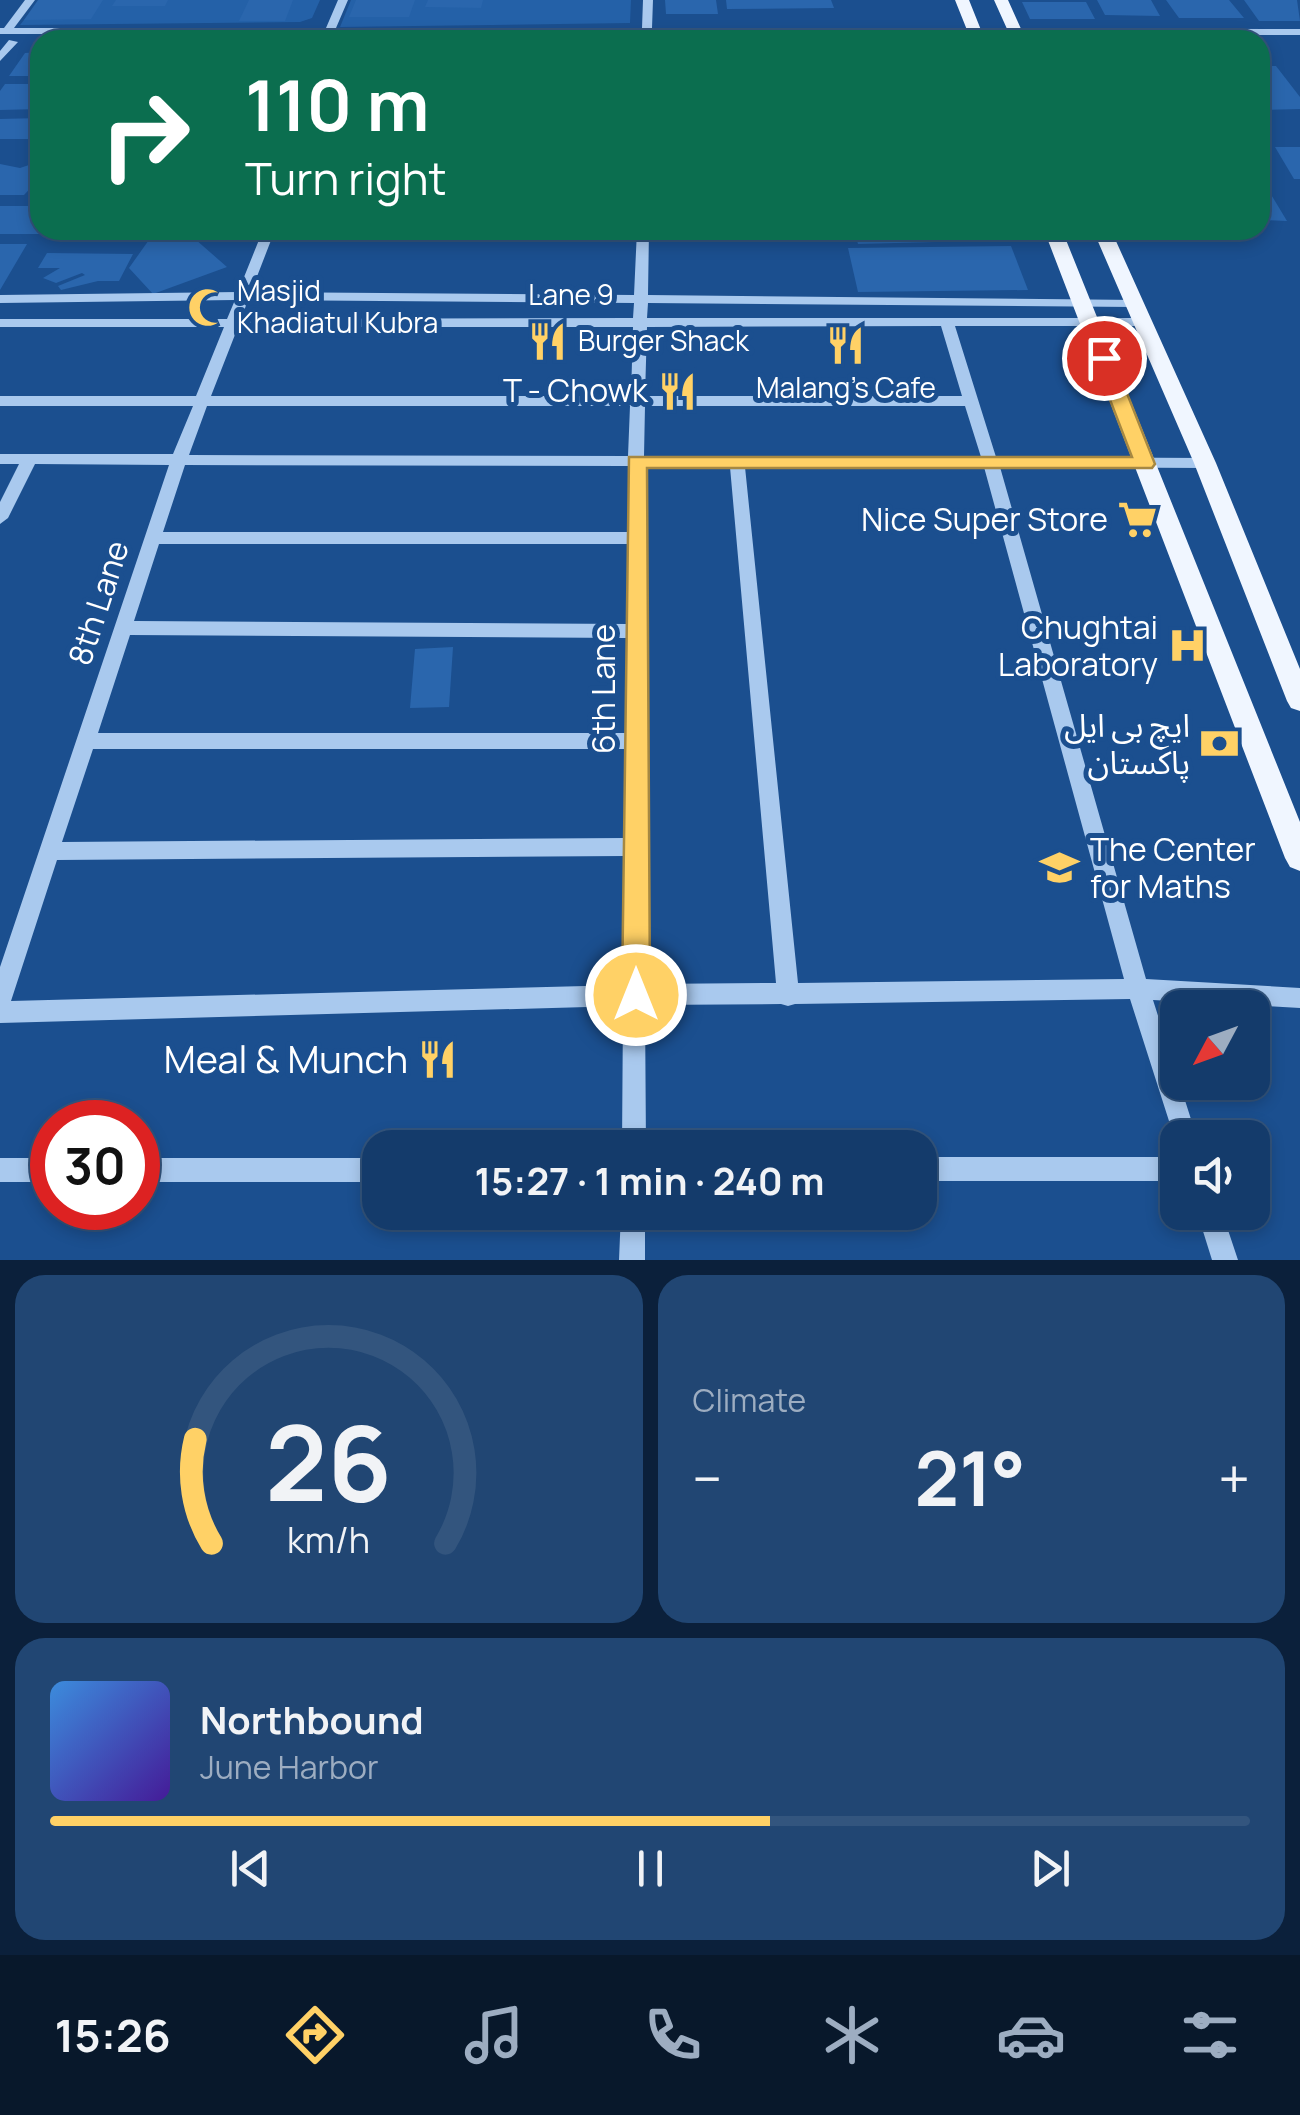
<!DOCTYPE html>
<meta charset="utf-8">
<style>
:root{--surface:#143b6b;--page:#214673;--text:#f1f3f6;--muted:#9dadc1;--line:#33557e;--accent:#ffd166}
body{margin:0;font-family:Manrope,"Noto Sans Arabic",sans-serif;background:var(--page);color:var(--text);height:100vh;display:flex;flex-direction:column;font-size:38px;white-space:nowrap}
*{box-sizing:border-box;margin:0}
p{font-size:32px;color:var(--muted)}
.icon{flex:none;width:55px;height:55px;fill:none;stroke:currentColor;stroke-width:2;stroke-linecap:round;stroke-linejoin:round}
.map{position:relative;height:1260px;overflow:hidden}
.panel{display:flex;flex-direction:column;gap:15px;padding:15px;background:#0b203b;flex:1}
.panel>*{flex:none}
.hud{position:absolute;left:30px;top:30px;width:1240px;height:210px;border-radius:30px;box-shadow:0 5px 15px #0003,0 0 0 2px var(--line);background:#0b6e4f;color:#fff;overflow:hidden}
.needle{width:65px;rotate:229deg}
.tools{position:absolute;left:1160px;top:990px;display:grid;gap:20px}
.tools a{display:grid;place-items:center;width:110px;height:110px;border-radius:20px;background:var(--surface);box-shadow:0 5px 15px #0003,0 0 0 2px var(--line);font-size:50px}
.speed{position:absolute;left:30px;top:1100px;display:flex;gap:20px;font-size:50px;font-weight:700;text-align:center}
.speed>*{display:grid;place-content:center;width:130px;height:130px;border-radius:50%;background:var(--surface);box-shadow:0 5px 15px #0003,0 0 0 2px var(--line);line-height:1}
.speed .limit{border:15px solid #d22;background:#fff;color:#111}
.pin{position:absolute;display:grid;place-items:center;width:85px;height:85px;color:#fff;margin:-42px;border:5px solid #fff;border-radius:50%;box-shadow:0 2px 10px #0007}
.me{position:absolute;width:110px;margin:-55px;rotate:0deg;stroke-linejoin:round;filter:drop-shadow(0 0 8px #0008)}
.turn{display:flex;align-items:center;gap:35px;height:210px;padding:0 50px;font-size:45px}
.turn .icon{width:130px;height:130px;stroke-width:2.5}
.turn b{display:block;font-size:70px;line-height:85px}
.big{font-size:75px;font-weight:700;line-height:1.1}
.panel .widget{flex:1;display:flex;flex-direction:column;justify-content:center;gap:15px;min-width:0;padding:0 35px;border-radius:30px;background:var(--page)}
.panel .dial{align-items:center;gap:0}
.dial svg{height:260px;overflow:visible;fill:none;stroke:var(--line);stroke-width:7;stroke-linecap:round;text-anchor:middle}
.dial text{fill:var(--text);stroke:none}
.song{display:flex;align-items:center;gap:30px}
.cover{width:120px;height:120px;border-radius:15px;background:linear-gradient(135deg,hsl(210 70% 55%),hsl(260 70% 35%))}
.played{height:10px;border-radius:5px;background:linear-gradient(90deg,var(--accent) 60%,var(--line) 60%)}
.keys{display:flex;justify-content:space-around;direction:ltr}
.heat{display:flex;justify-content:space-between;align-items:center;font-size:55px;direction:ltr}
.panel .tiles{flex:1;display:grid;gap:15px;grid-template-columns:1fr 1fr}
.widget:last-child{grid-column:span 2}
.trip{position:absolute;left:362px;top:1130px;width:575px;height:100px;border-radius:30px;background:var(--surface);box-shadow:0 5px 15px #0003,0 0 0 2px var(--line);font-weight:700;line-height:100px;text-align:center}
.tab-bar{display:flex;height:160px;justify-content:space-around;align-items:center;background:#08182b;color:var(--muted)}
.tab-bar .icon{width:70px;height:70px}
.tab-bar .selected{color:var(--accent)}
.tab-bar b{font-size:45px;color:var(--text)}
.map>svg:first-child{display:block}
.green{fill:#2461a8}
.building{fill:#2a66ad}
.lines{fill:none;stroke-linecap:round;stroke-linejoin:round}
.minor{fill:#a9c9ee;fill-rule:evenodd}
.major{fill:#f0f6ff;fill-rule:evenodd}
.route{fill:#ffd166;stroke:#a68842;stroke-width:2.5}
.labels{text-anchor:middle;stroke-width:10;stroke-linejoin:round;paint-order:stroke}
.far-poi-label{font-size:28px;fill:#fff;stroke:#1b4f8f;text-anchor:start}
.far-street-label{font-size:28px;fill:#fff;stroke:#1b4f8f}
.poi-label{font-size:32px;fill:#fff;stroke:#1b4f8f;text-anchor:end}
.street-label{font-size:32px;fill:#fff;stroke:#1b4f8f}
.near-poi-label{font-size:38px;fill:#fff;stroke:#1b4f8f;text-anchor:end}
</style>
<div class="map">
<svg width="1300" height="1260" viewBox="0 0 1300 1260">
<rect width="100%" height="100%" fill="#1b4f8f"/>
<!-- green -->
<path class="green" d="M 40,0 L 320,0 L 312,18 L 300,22 L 20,25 Z
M 351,0 L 631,0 L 630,23 L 340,27 Z"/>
<!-- building -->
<path class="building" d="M 38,0 L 103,0 L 91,19 L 24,20 Z
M 116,0 L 168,0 L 165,6 L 112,6 Z
M 249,0 L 293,0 L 285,21 L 239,21 Z
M 356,0 L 415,0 L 409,17 L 349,17 Z
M 428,0 L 483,0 L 481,8 L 425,7 Z
M 665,0 L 716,0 L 718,14 L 666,14 Z
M 726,0 L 831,0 L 834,8 L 727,9 Z
M 1097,0 L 1151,0 L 1160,16 L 1105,15 Z
M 1166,0 L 1229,0 L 1244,18 L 1179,18 Z
M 1244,0 L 1297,0 L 1300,21 L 1259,21 Z
M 1022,2 L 1086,2 L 1095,19 L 1030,19 Z
M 40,52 L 40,76 L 9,76 L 25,53 Z
M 1260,66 L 1276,66 L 1300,97 L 1300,109 L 1260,110 Z
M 5,84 L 40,84 L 40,109 L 0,110 L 0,91 Z
M 40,118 L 40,139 L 0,139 L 0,119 Z
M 1275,147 L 1300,147 L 1300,179 L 1294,179 Z
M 0,164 L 20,168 L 32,164 L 36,167 L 34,171 L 40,170 L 36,175 L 40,178 L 24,195 L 0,195 Z
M 1260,191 L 1269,191 L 1287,221 L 1260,220 Z
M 0,206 L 40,206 L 40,230 L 48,230 L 46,234 L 0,234 Z
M 854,230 L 972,230 L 976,241 L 858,244 Z
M 151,237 L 195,239 L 227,267 L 153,294 L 129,268 Z
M 0,244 L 27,244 L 0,290 Z
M 1011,246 L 1028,290 L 858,292 L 848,248 Z
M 47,253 L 133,254 L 119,281 L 98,281 L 61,290 L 58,286 L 85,275 L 82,273 L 56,283 L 43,278 L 60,268 L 38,268 Z
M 453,647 L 449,707 L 410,708 L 415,649 Z"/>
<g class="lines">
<!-- minor -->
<path class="minor" d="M 25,0 L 35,0 L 14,28 L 326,28 L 338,0 L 348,0 L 336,28 L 642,28 L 643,0 L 653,0 L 652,28 L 1300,29 L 1300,35 L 652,35 L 652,40 L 642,40 L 642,35 L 341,34 L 343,40 L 335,40 L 328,34 L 0,34 L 0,28 L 4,28 Z
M 9,40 L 18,42 L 0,61 L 0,51 Z
M 263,230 L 275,230 L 251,292 L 634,295 L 637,230 L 649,230 L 648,295 L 1139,300 L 1141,303 L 1134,307 L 648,303 L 647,318 L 1142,318 L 1149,322 L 1142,326 L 955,326 L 996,457 L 1205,458 L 1213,463 L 1205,468 L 1000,467 L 1146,979 L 1300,988 L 1300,1008 L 1153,1000 L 1197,1138 L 1178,1138 L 1177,1146 L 1130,999 L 795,1004 L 788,1006 L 781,1004 L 645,1005 L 646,1148 L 622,1148 L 623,1006 L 0,1023 L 0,967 L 169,465 L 35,464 L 8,518 L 0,524 L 0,502 L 19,464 L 0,464 L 0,454 L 173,454 L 193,406 L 0,406 L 0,396 L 196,396 L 224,327 L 0,327 L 0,319 L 227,319 L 235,300 L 0,303 L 0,295 L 238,292 ZM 248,300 L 634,303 L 633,318 L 241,319 ZM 941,326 L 962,396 L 645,396 L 647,327 ZM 238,327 L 633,327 L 631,396 L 211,396 ZM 207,406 L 630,406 L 628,456 L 189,455 ZM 645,406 L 965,406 L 981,457 L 644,456 ZM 185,465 L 628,466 L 628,532 L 163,532 ZM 644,466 L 730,467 L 776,983 L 645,984 ZM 745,467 L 984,467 L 1124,979 L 798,983 ZM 159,544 L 628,544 L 627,624 L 134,621 ZM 130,635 L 627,638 L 626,733 L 98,733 ZM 93,749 L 626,749 L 625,838 L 62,842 ZM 625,856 L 624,985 L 11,1001 L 57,860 Z
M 920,1157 L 1178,1157 L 1178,1181 L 920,1181 Z
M 0,1158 L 52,1158 L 52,1182 L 0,1182 Z
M 138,1158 L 380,1158 L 380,1182 L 138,1182 Z
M 621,1212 L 645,1212 L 645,1260 L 619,1260 Z
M 1197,1212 L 1222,1212 L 1238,1260 L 1212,1260 Z"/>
<!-- major -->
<path class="major" d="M 955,0 L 969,0 L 985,40 L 971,40 Z
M 994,0 L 1008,0 L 1026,40 L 1012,40 Z
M 1044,230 L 1062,230 L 1300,822 L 1300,871 L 1290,867 L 1285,858 Z
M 1093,230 L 1111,230 L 1216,463 L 1300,669 L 1300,711 L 1291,708 L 1287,701 L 1194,463 Z"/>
</g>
<!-- route -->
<path class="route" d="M 1104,352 L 1113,358 L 1155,464 L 1152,468 L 647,468 L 650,995 L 646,1005 L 636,1009 L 626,1005 L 622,995 L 629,457 L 1132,457 L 1094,358 Z"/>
<!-- icons -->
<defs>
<symbol id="mosque-bare" viewBox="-9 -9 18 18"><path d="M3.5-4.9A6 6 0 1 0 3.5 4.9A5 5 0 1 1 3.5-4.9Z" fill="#ffd166" stroke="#1b4f8f" stroke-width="2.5" paint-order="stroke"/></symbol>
<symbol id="restaurant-bare" viewBox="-9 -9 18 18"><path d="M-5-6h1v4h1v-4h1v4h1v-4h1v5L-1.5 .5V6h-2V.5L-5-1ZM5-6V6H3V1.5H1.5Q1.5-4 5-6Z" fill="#ffd166" stroke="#1b4f8f" stroke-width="2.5" paint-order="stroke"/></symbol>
<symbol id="supermarket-bare" viewBox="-9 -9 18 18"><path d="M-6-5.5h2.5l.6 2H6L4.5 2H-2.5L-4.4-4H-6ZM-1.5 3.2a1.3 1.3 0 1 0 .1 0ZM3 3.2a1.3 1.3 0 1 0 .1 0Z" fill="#ffd166" stroke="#1b4f8f" stroke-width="2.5" paint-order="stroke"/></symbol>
<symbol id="hospital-bare" viewBox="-9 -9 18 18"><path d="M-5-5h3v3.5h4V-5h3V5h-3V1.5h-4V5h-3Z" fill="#ffd166" stroke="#1b4f8f" stroke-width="2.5" paint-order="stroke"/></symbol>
<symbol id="bank-bare" viewBox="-9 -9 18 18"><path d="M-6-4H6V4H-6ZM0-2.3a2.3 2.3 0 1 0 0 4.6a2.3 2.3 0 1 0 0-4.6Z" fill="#ffd166" stroke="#1b4f8f" stroke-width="2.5" paint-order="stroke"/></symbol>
<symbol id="university-bare" viewBox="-9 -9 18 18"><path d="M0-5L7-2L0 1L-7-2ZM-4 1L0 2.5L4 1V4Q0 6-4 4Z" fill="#ffd166" stroke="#1b4f8f" stroke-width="2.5" paint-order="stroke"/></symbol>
</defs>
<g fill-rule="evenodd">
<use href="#mosque-bare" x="180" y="280" width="55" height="55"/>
<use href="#restaurant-bare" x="520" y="314" width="55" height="55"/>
<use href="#restaurant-bare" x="818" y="318" width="55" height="55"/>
<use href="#restaurant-bare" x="650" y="364" width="55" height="55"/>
<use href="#supermarket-bare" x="1110" y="492" width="55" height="55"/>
<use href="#hospital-bare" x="1160" y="618" width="55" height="55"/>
<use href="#bank-bare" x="1192" y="716" width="55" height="55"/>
<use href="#university-bare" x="1032" y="840" width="55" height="55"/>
<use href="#restaurant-bare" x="410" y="1032" width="55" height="55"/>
</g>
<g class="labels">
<!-- far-poi labels -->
<g class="far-poi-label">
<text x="237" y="301">Masjid<tspan x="237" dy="32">Khadiatul Kubra</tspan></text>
<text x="578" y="351">Burger Shack</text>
<text x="846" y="398" text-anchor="middle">Malang's Cafe</text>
</g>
<!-- far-street labels -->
<g class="far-street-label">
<text x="571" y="305">Lane 9</text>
</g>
<!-- poi labels -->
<g class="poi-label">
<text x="648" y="402">T - Chowk</text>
<text x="1108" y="531">Nice Super Store</text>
<text x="1158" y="639">Chughtai<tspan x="1158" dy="37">Laboratory</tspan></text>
<text x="1190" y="737">ایچ بی ایل<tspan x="1190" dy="37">پاکستان</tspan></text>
<text x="1090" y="861" text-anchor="start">The Center<tspan x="1090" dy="37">for Maths</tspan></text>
</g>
<!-- street labels -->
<g class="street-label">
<text transform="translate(99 603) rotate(-72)" y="11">8th Lane</text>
<text transform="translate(604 689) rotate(-90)" y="11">6th Lane</text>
</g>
<!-- near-poi labels -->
<g class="near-poi-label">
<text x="408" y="1073">Meal &amp; Munch</text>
</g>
</g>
</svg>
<div class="tools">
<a><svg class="needle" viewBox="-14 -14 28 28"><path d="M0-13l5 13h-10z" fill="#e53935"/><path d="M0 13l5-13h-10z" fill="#9dadc1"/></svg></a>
<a><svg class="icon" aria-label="sound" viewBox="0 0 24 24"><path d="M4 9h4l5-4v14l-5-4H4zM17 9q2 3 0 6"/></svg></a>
</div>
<div class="speed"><div class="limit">30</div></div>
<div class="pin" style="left:1104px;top:358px;background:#d93025"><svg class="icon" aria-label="arrive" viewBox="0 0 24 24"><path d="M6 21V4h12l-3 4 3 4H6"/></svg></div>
<svg class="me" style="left:636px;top:995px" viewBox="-20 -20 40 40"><circle r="17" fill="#ffd166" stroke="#fff" stroke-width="3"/><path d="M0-11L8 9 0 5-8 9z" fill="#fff"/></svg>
<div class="trip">15:27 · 1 min · 240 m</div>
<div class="hud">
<div class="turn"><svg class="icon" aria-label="right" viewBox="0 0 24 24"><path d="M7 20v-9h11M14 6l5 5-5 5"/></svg><div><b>110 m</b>Turn right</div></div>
</div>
</div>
<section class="panel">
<div class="tiles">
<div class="widget dial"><svg viewBox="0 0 100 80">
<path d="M14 69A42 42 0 1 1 86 69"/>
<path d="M14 69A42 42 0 0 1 9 37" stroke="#ffd166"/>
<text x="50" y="56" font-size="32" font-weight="700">26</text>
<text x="50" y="72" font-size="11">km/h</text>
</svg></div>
<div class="widget"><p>Climate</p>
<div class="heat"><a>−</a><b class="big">21°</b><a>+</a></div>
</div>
<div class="widget">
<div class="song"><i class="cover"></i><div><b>Northbound</b><p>June Harbor</p></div></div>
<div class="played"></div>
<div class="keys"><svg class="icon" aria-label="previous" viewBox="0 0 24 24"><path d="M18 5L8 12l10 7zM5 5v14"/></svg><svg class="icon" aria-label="pause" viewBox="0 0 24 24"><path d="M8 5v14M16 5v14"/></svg><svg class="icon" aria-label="next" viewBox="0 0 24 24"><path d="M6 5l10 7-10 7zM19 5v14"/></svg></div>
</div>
</div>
</section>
<nav class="tab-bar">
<b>15:26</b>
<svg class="icon selected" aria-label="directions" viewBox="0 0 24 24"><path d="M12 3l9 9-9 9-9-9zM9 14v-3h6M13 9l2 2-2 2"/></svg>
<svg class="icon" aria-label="music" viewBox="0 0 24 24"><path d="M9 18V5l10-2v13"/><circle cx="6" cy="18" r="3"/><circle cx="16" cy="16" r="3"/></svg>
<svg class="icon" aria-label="phone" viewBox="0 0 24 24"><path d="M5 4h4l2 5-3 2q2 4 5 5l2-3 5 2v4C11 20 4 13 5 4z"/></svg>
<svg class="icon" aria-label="climate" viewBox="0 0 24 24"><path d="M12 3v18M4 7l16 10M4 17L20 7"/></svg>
<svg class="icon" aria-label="car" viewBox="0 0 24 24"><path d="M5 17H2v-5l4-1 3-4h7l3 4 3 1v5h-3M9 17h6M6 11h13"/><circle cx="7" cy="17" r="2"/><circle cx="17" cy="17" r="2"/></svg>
<svg class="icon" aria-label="filters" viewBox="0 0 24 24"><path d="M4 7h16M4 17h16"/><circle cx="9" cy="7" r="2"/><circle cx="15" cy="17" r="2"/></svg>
</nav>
